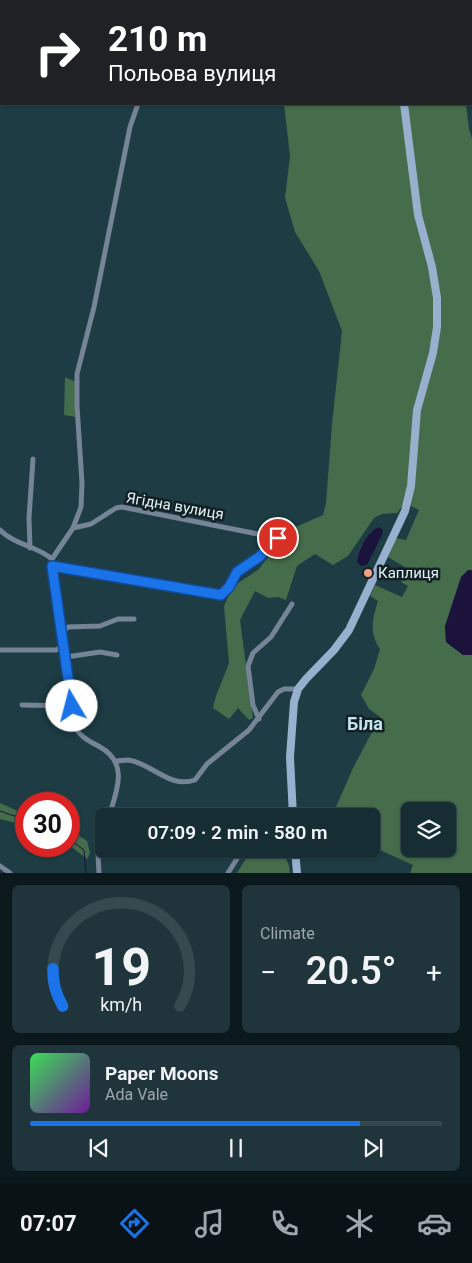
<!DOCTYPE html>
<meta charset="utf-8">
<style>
:root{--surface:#162d33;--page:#1f353b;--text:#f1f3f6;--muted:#9ea8ac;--line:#35494e;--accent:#1a73e8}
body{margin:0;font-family:Roboto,sans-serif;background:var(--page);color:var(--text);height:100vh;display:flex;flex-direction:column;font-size:19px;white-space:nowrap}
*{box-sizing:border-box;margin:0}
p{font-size:16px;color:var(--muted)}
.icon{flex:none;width:28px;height:28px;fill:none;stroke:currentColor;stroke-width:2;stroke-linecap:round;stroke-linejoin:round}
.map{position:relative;height:873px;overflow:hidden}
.sheet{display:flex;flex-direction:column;gap:12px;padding:12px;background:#0c191c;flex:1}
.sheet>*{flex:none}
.guide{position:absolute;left:0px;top:0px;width:472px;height:105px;box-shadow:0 1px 4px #0004,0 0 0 1px var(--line);background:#202124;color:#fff;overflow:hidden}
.fabs{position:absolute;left:401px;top:802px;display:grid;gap:10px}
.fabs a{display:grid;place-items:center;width:55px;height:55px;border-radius:8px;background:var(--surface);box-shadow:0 1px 4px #0004,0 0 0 1px var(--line);font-size:25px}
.speed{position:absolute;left:15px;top:792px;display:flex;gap:10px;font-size:25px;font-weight:700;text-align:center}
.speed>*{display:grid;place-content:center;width:65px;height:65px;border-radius:50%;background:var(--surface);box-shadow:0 1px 4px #0004,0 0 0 1px var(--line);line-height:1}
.speed .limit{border:8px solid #d22;background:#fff;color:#111}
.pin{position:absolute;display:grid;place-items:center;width:42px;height:42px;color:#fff;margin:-21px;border:2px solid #fff;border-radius:50%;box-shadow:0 1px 5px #0007}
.me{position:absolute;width:55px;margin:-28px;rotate:352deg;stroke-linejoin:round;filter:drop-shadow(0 0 4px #0008)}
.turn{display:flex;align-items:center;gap:18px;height:105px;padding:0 25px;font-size:22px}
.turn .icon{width:65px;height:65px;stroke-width:2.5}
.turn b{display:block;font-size:35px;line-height:42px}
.big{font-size:38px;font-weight:600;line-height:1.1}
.sheet .widget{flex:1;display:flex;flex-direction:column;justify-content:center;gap:8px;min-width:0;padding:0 18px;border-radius:8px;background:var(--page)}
.sheet .dial{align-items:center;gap:0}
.dial svg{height:130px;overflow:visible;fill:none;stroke:var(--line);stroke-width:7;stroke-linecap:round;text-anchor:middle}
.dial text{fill:var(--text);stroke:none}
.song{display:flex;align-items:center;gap:15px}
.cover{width:60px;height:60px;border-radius:8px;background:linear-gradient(135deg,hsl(130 70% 55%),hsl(280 70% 35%))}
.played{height:5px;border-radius:2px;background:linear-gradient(90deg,var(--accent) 80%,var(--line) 80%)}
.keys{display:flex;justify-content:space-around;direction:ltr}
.heat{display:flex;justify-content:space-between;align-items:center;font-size:28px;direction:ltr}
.sheet .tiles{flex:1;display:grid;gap:12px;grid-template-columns:1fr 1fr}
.widget:last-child{grid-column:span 2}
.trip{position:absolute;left:95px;top:808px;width:285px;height:50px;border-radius:8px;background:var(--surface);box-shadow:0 1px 4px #0004,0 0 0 1px var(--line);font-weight:600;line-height:50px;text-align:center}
.tabs{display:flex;height:80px;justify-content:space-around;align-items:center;background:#091214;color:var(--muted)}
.tabs .icon{width:35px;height:35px}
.tabs .on{color:var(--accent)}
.tabs b{font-size:22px;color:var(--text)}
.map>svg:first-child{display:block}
.green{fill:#456c4b;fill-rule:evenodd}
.water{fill:#1b133b}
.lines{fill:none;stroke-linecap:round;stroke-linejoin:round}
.stream{stroke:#1b133b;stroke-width:1}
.minor{stroke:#758496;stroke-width:5}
.secondary{stroke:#97b0cd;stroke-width:8}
.route-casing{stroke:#114b97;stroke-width:12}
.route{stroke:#1a73e8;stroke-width:9}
.poi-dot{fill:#f1a17d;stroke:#132024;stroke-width:2}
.labels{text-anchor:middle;stroke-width:5;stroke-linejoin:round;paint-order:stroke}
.street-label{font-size:15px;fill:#e1f3f8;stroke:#132024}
.poi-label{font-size:15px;fill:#e1f3f8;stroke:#132024;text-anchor:start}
.quarter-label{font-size:18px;font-weight:bold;fill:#c1e4ef;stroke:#132024}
</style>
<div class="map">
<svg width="472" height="873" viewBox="0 0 472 873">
<rect width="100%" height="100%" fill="#1d3c44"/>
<!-- green -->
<path class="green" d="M 284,104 L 466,104 L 469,129 L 472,139 L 472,570 L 468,570 L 445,626 L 446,642 L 463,655 L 472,655 L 472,873 L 410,873 L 413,865 L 371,846 L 371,816 L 332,816 L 353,768 L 380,717 L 369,709 L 361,695 L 374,669 L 380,649 C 369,633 372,619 378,601 L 370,596 L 375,585 L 402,597 L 408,586 L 401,582 L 408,569 L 388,557 L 396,538 L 406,540 L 419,510 L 405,503 L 397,513 L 382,514 L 374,518 L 348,556 L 333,565 L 315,554 L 297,566 L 286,600 L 278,597 L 268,598 L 255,591 L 240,620 L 253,718 L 249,720 L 238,708 L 229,719 L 213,708 L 216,696 L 229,663 L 224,606 L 230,593 L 238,583 L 258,570 L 289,530 L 323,515 L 326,503 L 332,424 L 342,331 L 319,271 L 295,232 L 285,198 L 290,156 ZM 410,811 L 448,811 L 448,849 L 410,849 Z
M 65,377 L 76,382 L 76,417 L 64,415 Z
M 0,803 L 20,812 L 26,811 L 26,821 L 19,824 L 0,819 Z
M 69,829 L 87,841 L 90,853 L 87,859 L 69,845 Z
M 263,849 C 279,849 289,856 290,873 L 237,873 L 250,852 Z"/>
<!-- water -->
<path class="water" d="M 379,527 L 383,530 L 382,535 L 367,565 L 361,566 L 357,562 C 359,550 367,531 379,527 Z
M 468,570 L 472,570 L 472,655 L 463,655 L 446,642 L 445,626 L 461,577 Z"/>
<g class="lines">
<!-- stream -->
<path class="stream" d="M 0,811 L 14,816 L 26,815
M 69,839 L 84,850 L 86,873"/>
<!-- minor -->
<path class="minor" d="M 135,0 L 135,1
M 73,528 L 91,524 L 116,508 L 122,507 L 278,538
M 0,530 C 15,545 37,546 52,559
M 30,548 L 29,518 L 33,459
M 52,566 L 221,595 L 229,587 L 237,572 L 259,557 L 278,538
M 62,633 L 68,627 L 100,626 L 118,619 L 134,619
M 0,650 L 56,650 L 63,646
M 66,657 L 100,652 L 117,655
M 22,705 L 72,706
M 259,719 L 253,705 L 248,666 L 253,653 L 271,637 L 292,604
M 116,761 C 120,761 124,760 128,760 C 152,763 169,789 195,780 L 207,764 L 249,730 L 278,692 L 284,689 L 298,689
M 109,816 C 117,791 129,763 100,747 C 91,742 81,738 76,728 L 59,620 L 52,559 L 73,528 L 81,507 L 82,483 L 77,406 L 77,374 L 94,307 L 130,127 L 138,104
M 0,866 L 10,873
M 99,873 L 98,854 L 104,832
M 228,873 L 243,849"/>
<!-- secondary -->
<path class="secondary" d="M 390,0 L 390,1
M 293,816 L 290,757 L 294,702 L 298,689 L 306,679 L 334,650 L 349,630 L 405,511 L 411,486 L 417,410 L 433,353 L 437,327 L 437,298 L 432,267 L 418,215 L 404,104
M 295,849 L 297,873"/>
</g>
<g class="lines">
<defs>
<path id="route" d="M 72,706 L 52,566 L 221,595 L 229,587 L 237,572 L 259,557 L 278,538"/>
</defs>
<!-- route casing -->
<use href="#route" class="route-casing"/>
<!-- route -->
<use href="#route" class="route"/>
</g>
<!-- markers -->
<circle class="poi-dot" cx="368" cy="573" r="5"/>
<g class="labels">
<!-- street labels -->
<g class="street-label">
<text transform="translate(175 506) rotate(10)" y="5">Ягідна вулиця</text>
</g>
<!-- poi labels -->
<g class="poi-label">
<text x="378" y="578">Каплиця</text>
</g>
<!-- quarter labels -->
<g class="quarter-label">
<text x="365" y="730">Біла</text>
</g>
</g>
</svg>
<div class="fabs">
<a><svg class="icon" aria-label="layers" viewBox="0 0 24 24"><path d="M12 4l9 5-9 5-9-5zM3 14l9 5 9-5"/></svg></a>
</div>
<div class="speed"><div class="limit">30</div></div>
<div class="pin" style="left:278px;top:538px;background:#d93025"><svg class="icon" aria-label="arrive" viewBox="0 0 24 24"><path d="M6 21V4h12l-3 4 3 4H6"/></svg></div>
<svg class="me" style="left:72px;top:706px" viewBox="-20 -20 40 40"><circle r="19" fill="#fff"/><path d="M0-13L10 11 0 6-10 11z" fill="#1a73e8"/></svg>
<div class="trip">07:09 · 2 min · 580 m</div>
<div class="guide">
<div class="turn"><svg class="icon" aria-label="right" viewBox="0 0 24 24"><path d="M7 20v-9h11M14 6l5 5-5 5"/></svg><div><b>210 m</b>Польова вулиця</div></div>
</div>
</div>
<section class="sheet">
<div class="tiles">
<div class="widget dial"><svg viewBox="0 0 100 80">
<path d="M14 69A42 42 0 1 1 86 69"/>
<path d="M14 69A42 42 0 0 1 8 46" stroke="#1a73e8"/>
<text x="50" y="56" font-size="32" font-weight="700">19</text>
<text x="50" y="72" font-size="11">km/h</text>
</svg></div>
<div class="widget"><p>Climate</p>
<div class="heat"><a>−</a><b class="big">20.5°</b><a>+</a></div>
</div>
<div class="widget">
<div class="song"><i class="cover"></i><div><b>Paper Moons</b><p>Ada Vale</p></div></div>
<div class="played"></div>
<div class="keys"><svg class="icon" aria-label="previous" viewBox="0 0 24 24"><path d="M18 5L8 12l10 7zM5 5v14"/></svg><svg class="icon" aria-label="pause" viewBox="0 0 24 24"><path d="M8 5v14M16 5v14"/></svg><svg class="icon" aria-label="next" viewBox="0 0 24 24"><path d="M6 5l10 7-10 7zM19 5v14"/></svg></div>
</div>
</div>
</section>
<nav class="tabs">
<b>07:07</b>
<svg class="icon on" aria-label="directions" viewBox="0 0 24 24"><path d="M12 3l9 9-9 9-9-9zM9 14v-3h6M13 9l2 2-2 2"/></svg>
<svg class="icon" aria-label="music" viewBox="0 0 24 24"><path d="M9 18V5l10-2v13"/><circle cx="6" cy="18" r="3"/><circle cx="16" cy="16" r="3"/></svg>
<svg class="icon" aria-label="phone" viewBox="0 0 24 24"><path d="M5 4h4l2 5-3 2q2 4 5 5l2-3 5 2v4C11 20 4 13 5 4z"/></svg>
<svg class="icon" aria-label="climate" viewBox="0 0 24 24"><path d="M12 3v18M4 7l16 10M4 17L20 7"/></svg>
<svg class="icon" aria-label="car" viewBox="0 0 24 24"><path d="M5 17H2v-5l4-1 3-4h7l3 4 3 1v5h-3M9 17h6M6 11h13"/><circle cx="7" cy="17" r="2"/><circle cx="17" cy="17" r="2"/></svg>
</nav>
